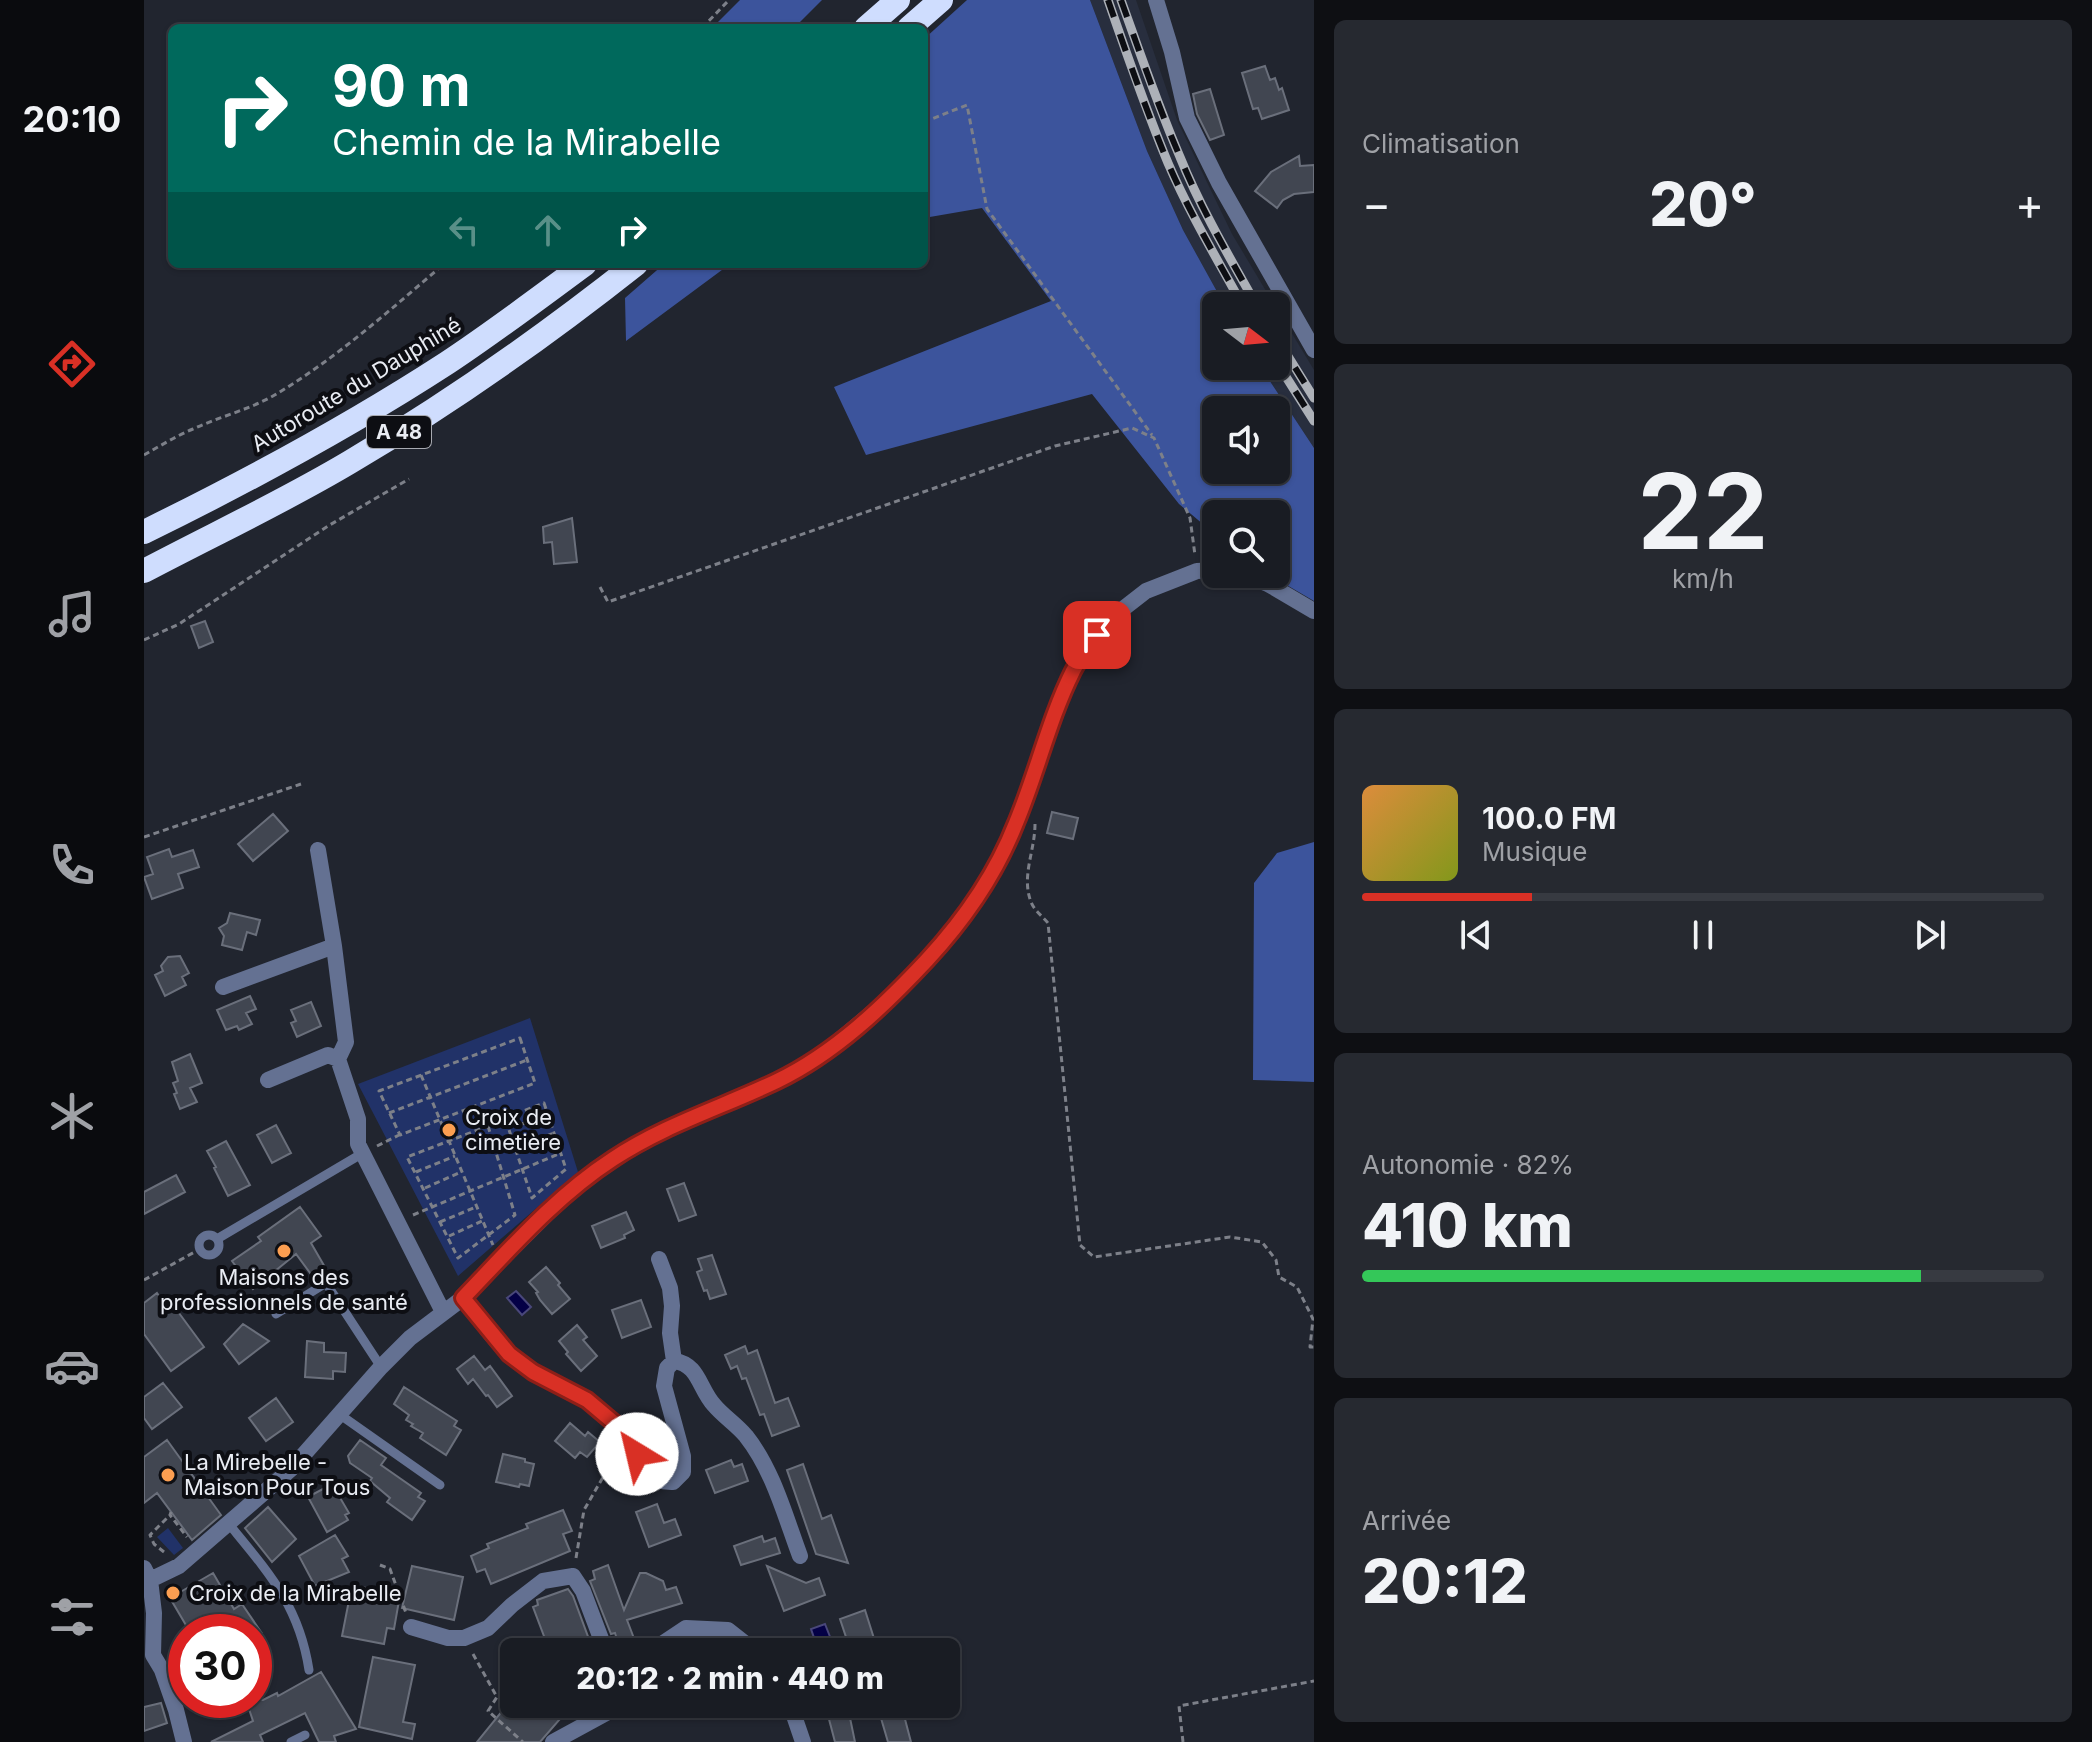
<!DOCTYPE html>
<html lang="fr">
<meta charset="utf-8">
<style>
:root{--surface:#191c23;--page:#262930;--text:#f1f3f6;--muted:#9fa1a6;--line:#373a41;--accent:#d93025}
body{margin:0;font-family:Inter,sans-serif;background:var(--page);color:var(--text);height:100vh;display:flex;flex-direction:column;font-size:30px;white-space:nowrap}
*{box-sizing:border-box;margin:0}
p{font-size:26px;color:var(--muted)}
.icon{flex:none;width:44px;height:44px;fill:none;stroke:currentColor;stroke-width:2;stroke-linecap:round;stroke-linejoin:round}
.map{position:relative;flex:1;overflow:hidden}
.details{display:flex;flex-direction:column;gap:20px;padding:20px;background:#0e0f13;width:778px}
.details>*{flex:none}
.banner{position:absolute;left:24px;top:24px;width:760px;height:244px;border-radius:12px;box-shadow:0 2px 6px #0004,0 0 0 2px var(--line);background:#00695c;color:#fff;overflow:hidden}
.needle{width:52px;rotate:106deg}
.fabs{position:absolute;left:1058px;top:292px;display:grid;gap:16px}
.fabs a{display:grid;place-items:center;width:88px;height:88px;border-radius:12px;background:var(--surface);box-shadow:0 2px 6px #0004,0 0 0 2px var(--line);font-size:40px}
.speed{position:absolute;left:24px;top:1614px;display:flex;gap:16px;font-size:40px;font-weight:700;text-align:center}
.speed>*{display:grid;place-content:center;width:104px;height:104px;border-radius:50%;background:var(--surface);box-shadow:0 2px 6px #0004,0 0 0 2px var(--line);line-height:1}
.speed .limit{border:12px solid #d22;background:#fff;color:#111}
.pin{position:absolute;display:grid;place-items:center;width:68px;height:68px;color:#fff;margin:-34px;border-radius:16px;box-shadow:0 4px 12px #0006}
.me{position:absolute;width:88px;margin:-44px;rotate:324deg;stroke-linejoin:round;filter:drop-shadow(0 0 6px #0008)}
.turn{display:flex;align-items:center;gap:28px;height:168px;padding:0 32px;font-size:36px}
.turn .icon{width:104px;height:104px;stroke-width:2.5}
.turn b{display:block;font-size:56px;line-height:68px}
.lanes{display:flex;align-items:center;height:76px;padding:0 32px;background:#0003;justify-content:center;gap:40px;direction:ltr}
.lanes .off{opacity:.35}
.big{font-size:60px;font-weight:800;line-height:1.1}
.details .widget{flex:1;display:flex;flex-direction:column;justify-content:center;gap:12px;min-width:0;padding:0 28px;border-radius:12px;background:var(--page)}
.details .dial{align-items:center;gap:0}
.dial b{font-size:104px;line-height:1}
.song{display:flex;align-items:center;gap:24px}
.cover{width:96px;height:96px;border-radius:12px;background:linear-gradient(135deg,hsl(30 70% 55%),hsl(70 70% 35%))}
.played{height:8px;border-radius:4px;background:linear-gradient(90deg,var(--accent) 25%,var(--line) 25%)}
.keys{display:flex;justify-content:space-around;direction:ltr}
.heat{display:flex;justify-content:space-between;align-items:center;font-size:44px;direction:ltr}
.charge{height:12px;border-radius:6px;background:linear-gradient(90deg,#34c759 82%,var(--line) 0)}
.trip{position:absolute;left:356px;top:1638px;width:460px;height:80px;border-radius:12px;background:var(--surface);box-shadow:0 2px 6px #0004,0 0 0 2px var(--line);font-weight:800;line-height:80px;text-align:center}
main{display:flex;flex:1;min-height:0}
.tabs{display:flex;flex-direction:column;width:144px;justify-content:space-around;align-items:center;background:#0a0b0e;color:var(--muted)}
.tabs .icon{width:56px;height:56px}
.tabs .active{color:var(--accent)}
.tabs b{font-size:36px;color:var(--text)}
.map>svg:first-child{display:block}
.built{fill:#282e3e}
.green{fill:#213268}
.forest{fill:#3c549c;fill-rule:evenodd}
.water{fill:#040046;stroke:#49477a;stroke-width:2}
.building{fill:#414651;stroke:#6a6f7b;stroke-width:2}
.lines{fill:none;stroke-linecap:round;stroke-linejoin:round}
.path{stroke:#7d8089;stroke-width:3;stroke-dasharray:6 4;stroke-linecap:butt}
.lane{stroke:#647192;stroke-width:9}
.street{stroke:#647192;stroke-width:16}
.highway{stroke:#cfddfe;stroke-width:24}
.rail-casing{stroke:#adb1b8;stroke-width:9}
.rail{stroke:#0d0e13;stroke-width:6;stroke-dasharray:18;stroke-linecap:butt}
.route-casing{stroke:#8d1f18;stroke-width:20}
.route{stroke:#d93025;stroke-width:14}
.poi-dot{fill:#fb9e51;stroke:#0d0e13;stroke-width:3}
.labels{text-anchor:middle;stroke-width:8;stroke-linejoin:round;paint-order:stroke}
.shield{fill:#0d0e13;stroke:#a7a9b0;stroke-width:2}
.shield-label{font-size:20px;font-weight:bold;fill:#e9ecf3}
.street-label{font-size:22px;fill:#e9ecf3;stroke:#0d0e13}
.poi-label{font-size:22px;fill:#e9ecf3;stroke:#0d0e13;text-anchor:start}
</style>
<main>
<nav class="tabs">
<b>20:10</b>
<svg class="icon active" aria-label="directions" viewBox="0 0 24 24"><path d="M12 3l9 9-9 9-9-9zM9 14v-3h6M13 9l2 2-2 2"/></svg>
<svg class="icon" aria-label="music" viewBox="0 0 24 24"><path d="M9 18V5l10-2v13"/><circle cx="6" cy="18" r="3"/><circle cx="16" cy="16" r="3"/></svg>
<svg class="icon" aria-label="phone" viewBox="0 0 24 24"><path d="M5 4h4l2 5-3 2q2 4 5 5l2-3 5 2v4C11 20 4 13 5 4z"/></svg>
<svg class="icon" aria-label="climate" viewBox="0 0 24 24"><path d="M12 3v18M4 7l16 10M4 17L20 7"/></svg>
<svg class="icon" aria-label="car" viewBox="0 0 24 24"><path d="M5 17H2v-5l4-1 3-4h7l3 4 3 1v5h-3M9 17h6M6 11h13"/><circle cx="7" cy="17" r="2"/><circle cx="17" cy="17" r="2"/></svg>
<svg class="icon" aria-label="filters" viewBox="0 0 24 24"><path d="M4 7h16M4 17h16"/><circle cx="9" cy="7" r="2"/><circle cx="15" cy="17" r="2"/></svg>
</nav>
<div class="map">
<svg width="1170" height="1742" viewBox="0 0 1170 1742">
<rect width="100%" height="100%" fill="#21252f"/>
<!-- built -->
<path class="built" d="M 946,0 L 992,0 L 1033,120 L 1088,234 L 1131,306 L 1081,306 L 1039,230 L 1003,151 Z
M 1132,307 L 1170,370 L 1170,448 L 1116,366 L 1132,366 Z"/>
<!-- green -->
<path class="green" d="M 386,1018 L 434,1172 L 314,1276 L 214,1084 Z
M 24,1528 L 39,1548 L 30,1555 L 13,1537 Z"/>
<!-- forest -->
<path class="forest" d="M 596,0 L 678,0 L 650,28 L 568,28 Z
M 823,0 L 946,0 L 1003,151 L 1039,230 L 1081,306 L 1072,306 L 1072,366 L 1116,366 L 1170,448 L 1170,601 L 1124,574 L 1132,574 L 1132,514 L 1072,514 L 1072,535 L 1035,504 L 948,394 L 722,455 L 690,387 L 907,301 L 838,208 L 780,218 L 780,39 ZM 1072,410 L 1132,410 L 1132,470 L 1072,470 Z
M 520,264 L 586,264 L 482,341 L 481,298 Z
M 1170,842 L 1170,1082 L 1109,1080 L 1110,883 L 1133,853 Z"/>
<!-- water -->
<path class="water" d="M 372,1291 L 387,1307 L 378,1315 L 363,1298 Z
M 681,1624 L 692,1652 L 675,1652 L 667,1629 Z"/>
<!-- building -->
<path class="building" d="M 1121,66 L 1126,80 L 1131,78 L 1135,90 L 1138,88 L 1145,110 L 1118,119 L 1114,108 L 1109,109 L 1098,73 Z
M 1066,89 L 1080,135 L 1066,140 L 1053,114 L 1049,94 Z
M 1155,156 L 1156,166 L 1170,165 L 1170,192 L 1150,194 L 1139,200 L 1133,208 L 1111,191 L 1127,172 Z
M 428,518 L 433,562 L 410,564 L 408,542 L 400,543 L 399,527 Z
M 61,621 L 69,642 L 55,648 L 47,626 Z
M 908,812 L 934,818 L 929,839 L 903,833 Z
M 129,814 L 144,831 L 109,861 L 94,844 Z
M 25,849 L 28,857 L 49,850 L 55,867 L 34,874 L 39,888 L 8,899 L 0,877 L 9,874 L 3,857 Z
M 86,913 L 116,920 L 112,935 L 103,932 L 98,950 L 78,945 L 80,936 L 75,928 L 83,923 Z
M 36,956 L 45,973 L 38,977 L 42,985 L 21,996 L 11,975 L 19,971 L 17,966 L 24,957 Z
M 106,996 L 112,1009 L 102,1013 L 108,1024 L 95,1030 L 93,1026 L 82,1030 L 73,1010 Z
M 167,1002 L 177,1026 L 153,1037 L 147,1023 L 152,1021 L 147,1010 Z
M 46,1054 L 58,1083 L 46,1088 L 53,1102 L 36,1109 L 30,1094 L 33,1093 L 29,1083 L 34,1081 L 28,1062 Z
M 132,1125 L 147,1153 L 128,1163 L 113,1135 Z
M 82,1141 L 106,1185 L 84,1196 L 70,1168 L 72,1167 L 63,1151 Z
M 32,1175 L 41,1192 L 0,1214 L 0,1192 Z
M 540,1183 L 552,1215 L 535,1221 L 523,1189 Z
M 156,1207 L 177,1236 L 167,1243 L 182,1269 L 169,1277 L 152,1254 L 109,1289 L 88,1261 L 117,1241 L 114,1237 Z
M 482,1212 L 490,1230 L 480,1235 L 481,1238 L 457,1248 L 448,1226 Z
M 568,1255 L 582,1294 L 566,1299 L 563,1290 L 560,1291 L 553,1272 L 558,1270 L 554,1259 Z
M 402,1267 L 416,1283 L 414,1285 L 426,1299 L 408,1314 L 396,1300 L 392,1293 L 394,1292 L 385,1282 Z
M 13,1293 L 27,1312 L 32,1309 L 60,1347 L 27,1371 L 0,1334 L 0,1303 Z
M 497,1300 L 507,1327 L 478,1338 L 468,1310 Z
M 99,1324 L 125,1341 L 95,1364 L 80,1344 Z
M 433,1325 L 443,1337 L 439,1340 L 453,1356 L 437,1371 L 422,1354 L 424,1352 L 415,1341 Z
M 163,1341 L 180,1343 L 180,1352 L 202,1353 L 201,1372 L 189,1371 L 189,1379 L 161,1377 Z
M 601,1346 L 604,1354 L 613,1350 L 631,1403 L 644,1398 L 655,1426 L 628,1436 L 620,1414 L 616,1415 L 602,1378 L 598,1379 L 593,1366 L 587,1369 L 581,1355 Z
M 330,1356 L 341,1370 L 346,1366 L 368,1396 L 353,1407 L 344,1395 L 342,1396 L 329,1379 L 324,1384 L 313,1369 Z
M 19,1383 L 38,1407 L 8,1429 L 0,1418 L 0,1397 Z
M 260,1387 L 313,1421 L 310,1426 L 317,1430 L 302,1455 L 276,1438 L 279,1433 L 267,1426 L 269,1424 L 262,1420 L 265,1415 L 250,1404 Z
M 132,1398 L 149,1422 L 122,1441 L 105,1418 Z
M 426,1423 L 441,1436 L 444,1432 L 456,1442 L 443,1457 L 436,1452 L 431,1458 L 411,1441 Z
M 23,1440 L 77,1515 L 48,1540 L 13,1493 L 0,1503 L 0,1457 Z
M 216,1440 L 242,1458 L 237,1465 L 277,1493 L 274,1497 L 281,1501 L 268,1520 L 243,1502 L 246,1498 L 226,1481 L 228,1478 L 206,1463 L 204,1456 Z
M 359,1454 L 381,1459 L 381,1462 L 390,1464 L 385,1486 L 376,1484 L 375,1487 L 352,1482 Z
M 587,1460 L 590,1467 L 598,1464 L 604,1481 L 571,1493 L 562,1470 Z
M 659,1464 L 678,1519 L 687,1515 L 704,1563 L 672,1554 L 643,1470 Z
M 188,1484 L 205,1513 L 201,1515 L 204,1520 L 183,1532 L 164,1497 Z
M 513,1504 L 520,1523 L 531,1519 L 537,1535 L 505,1547 L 492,1512 Z
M 124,1507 L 152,1539 L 128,1562 L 101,1528 Z
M 419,1510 L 428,1531 L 419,1534 L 426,1551 L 347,1584 L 341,1569 L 333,1572 L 327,1556 L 345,1548 L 343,1544 L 384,1528 L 382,1524 Z
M 191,1535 L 204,1556 L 198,1559 L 205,1572 L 171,1586 L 155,1556 Z
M 618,1536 L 620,1542 L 631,1538 L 636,1553 L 597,1565 L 590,1546 Z
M 464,1565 L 480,1610 L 496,1573 L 502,1573 L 519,1581 L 522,1590 L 532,1587 L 538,1603 L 483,1620 L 491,1641 L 475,1646 L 471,1633 L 467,1634 L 446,1581 L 451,1579 L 449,1571 Z
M 268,1566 L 319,1577 L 310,1620 L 258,1608 Z
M 623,1566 L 662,1583 L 675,1578 L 681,1595 L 640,1611 Z
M 69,1573 L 90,1609 L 98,1604 L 117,1632 L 46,1632 L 26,1598 Z
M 208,1585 L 256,1595 L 250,1629 L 243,1628 L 240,1644 L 198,1636 Z
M 424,1589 L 429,1596 L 446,1642 L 431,1647 L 433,1652 L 406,1652 L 389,1607 L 394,1605 L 393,1600 Z
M 721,1610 L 733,1648 L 723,1652 L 707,1652 L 696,1619 Z
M 229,1657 L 271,1665 L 259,1722 L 271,1724 L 268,1739 L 215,1727 Z
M 38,1665 L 42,1677 L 42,1684 L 35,1686 L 29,1668 Z
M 177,1672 L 212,1729 L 190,1736 L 192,1742 L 175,1742 L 161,1713 L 116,1735 L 119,1742 L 67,1742 L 109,1721 L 102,1700 L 119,1700 L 133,1693 L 134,1696 Z
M 368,1699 L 370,1704 L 414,1704 L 423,1711 L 396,1742 L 333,1742 Z
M 17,1703 L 23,1723 L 0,1731 L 0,1707 Z
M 681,1704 L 757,1704 L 767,1742 L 744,1742 L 734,1708 L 706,1718 L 711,1742 L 691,1742 Z"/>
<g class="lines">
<!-- path -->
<path class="path" d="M 558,28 L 585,0
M 780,122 L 823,105 L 843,209 L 1008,435
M 0,455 C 16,446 32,436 49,429 C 77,416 108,409 134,393 C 194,357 247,309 300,264
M 456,587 L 464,602 L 911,446 L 988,428 L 1010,438 L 1046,518 L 1051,555
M 0,640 L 35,624 L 184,526 L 265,479
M 891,824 C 891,851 877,876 887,902 C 890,910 899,917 904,923 L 936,1245 L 950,1257 L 1086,1237 L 1118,1242 L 1132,1260 L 1135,1277 L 1153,1287 L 1169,1319 L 1166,1347 L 1170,1347
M 0,837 L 157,784
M 376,1038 L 391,1083 L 256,1135 L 235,1091 Z
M 277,1075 L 349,1245
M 400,1103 L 422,1169 L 388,1198 L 361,1118 Z
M 245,1113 L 383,1060
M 378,1124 L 404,1115
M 344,1126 L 371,1215 L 314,1258 L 263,1157 Z
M 384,1143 L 410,1133
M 233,1146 L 255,1135
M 272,1172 L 311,1156
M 281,1188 L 317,1172
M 269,1215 L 417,1153
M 296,1222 L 332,1207
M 305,1236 L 338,1221
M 0,1280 L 56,1249
M 27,1512 L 26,1515 L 43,1537
M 20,1552 L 10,1544 L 6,1535 L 26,1515
M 432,1558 L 440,1510 L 462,1472 L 479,1462
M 236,1565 L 246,1569 L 262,1613
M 329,1654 L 353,1697 L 344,1711 L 379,1742
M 1039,1742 L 1035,1706 L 1170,1681"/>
<!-- lane -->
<path class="lane" d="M55 1245a10 10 0 1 1 20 0a10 10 0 1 1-20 0Z
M 73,1239 L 219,1153
M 132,1314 L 182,1283 L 237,1367
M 195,1414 L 296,1485
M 84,1523 C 124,1572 155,1605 165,1670
M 147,1742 L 161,1735"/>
<!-- street -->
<path class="street" d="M 1012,0 L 1028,52 L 1043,118 L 1075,183 L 1170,350
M 1099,574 L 1124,584 L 1170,611
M 174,850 L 190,946 L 202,1042 L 194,1059 L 214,1119 L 214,1144 L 299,1312
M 79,987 L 190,946
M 124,1080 L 184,1055 L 194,1059
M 515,1259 L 526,1288 L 528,1306 L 526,1333 L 530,1361
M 319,1298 C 334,1317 348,1339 366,1355 C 388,1374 415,1384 440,1398 C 455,1407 469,1422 483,1434 C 501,1449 489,1483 529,1482 L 539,1472 L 539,1456 L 520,1386 L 523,1368 L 530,1361 C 555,1364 555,1389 570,1405 C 579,1416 592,1424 602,1436 C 629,1470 641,1516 656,1556
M 0,1568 L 6,1580 L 10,1613 L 9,1655 L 18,1670 L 32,1710 L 40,1742
M 6,1580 L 35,1566 L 147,1469 L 237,1367 L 266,1338 L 319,1298 L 420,1197 L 469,1159 L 510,1135 L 635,1080 L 680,1053 L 735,1007 L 784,959 L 822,912 L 849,871 L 871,826 L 911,712 L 931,668 L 953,635 L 975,612 L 1002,591 L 1053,571 L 1072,570
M 267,1627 L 304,1638 L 320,1638 L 344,1628 L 368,1605 L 399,1581 L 429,1576 L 439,1591 L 462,1652
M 506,1652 L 542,1628 L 584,1630 L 612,1652
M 646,1704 L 659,1742
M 409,1742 L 466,1711 L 467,1704"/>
<!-- highway -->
<path class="highway" d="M 722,28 L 754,0
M 765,28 L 797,0
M 0,532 C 104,481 206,426 303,363 C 350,332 396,297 441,264
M 0,571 C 68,535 139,502 206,462 C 306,403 401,336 492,264"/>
<defs>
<path id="rail" d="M 964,0 C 983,55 1002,110 1024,163 C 1045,212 1073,259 1099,306
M 977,0 C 996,53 1014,106 1036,157 C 1057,209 1086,258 1113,306
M 1132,337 L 1170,398
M 1132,361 L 1170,421"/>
</defs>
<!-- rail casing -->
<use href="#rail" class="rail-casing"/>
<!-- rail -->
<use href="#rail" class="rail"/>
</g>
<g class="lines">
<defs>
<path id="route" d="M 493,1454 L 488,1438 L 443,1400 L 389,1372 L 365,1354 L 319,1298 C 366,1249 412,1196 469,1159 C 520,1125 579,1107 633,1081 C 691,1053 740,1006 783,960 C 820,920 852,874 872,823 C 893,773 905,719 929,671 C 936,658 945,647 953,635"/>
</defs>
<!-- route casing -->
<use href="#route" class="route-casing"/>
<!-- route -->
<use href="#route" class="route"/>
</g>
<!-- markers -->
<g class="poi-dot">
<circle cx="305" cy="1130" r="8"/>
<circle cx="140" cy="1251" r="8"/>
<circle cx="24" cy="1475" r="8"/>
<circle cx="29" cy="1593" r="8"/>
</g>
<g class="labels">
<!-- shield labels -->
<rect class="shield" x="223" y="416" width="64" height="32" rx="6"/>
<g class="shield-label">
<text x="255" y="439">A 48</text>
</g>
<!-- street labels -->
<g class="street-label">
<text transform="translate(212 384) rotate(-31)" y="8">Autoroute du Dauphiné</text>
</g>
<!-- poi labels -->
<g class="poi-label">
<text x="321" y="1125">Croix de<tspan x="321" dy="25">cimetière</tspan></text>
<text x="140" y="1285" text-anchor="middle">Maisons des<tspan x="140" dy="25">professionnels de santé</tspan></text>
<text x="40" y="1470">La Mirebelle -<tspan x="40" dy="25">Maison Pour Tous</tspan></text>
<text x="45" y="1601">Croix de la Mirabelle</text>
</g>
</g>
</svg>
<div class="fabs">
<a><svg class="needle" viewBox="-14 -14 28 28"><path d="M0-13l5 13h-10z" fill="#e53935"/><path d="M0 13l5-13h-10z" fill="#9fa1a6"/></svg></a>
<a><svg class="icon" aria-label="sound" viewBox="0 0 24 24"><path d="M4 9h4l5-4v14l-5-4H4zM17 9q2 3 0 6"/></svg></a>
<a><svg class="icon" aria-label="search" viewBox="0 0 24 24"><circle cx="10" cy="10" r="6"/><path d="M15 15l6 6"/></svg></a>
</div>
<div class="speed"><div class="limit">30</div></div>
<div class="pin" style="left:953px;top:635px;background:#d93025"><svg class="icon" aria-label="arrive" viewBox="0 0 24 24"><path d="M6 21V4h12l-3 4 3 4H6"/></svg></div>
<svg class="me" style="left:493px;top:1454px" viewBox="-20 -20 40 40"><circle r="19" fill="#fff"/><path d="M0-13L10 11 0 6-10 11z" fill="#d93025"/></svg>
<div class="trip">20:12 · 2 min · 440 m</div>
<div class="banner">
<div class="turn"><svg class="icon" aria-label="right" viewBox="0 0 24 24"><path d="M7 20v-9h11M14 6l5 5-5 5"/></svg><div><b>90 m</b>Chemin de la Mirabelle</div></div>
<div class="lanes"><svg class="icon off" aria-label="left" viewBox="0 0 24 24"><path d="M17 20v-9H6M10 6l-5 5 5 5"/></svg><svg class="icon off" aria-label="ahead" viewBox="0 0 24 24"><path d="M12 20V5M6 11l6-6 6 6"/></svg><svg class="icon" aria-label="right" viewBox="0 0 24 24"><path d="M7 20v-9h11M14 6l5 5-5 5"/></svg></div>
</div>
</div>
<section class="details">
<div class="widget"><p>Climatisation</p>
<div class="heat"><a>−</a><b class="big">20°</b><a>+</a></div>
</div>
<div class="widget dial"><b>22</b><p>km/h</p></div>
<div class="widget">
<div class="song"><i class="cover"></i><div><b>100.0 FM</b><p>Musique</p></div></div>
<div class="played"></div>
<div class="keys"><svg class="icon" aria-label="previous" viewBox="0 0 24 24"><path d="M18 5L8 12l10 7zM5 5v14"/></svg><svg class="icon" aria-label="pause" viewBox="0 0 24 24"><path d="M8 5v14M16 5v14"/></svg><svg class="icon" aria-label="next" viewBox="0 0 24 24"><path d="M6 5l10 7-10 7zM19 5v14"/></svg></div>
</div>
<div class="widget"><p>Autonomie · 82%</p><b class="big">410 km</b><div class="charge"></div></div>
<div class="widget"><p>Arrivée</p><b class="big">20:12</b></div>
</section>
</main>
